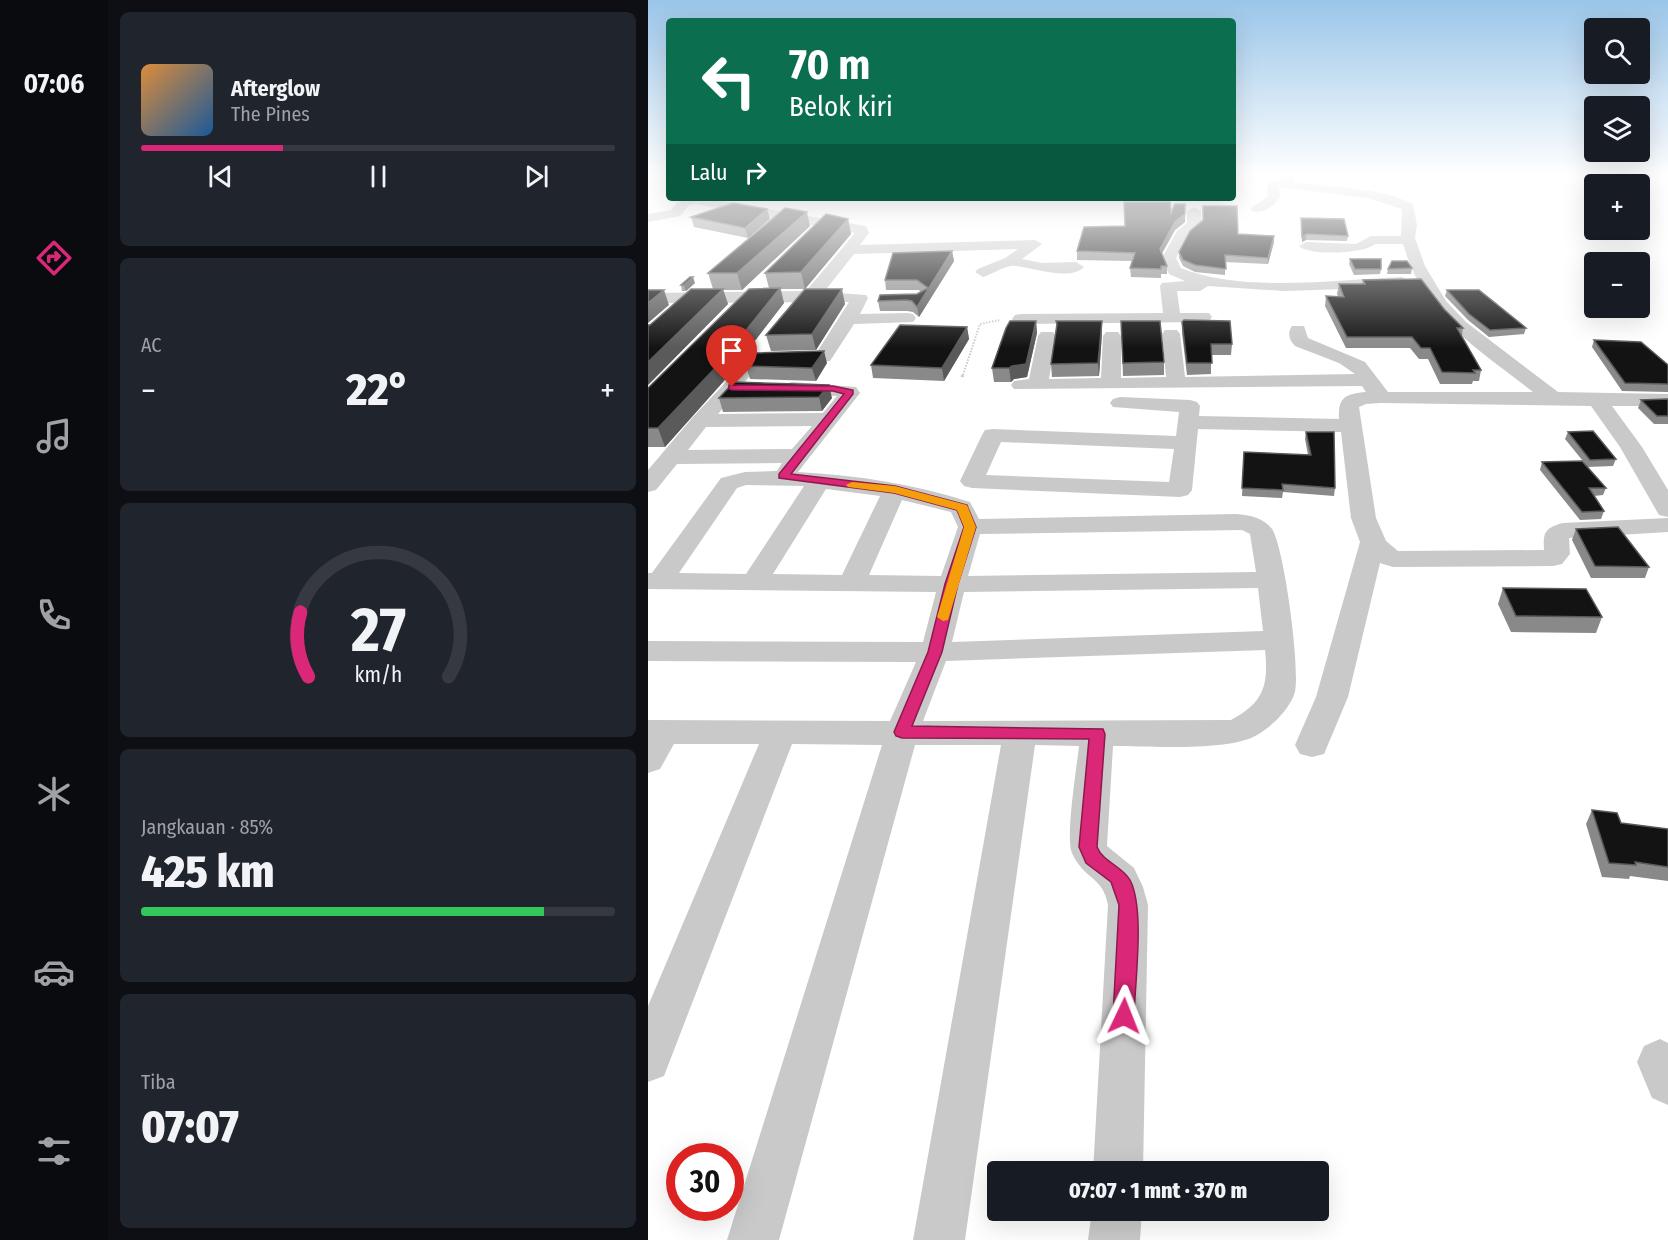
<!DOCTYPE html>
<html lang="id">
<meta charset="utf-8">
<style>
:root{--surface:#171b24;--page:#20242c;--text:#f1f3f6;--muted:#9ea1a6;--line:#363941;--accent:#db2777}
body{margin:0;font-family:"Fira Sans Condensed",sans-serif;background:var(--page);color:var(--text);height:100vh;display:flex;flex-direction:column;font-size:22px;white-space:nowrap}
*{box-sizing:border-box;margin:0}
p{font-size:20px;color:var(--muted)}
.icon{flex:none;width:33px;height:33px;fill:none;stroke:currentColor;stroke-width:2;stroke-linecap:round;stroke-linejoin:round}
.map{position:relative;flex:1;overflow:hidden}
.details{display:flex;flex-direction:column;gap:12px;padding:12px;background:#0d0f14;width:540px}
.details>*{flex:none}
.banner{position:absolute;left:18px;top:18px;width:570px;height:183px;border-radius:6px;box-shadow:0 6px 24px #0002;background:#0b6e4f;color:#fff;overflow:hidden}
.buttons{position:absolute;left:936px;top:18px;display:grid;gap:12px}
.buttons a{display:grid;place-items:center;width:66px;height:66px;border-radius:6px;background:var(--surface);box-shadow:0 6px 24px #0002;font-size:30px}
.speed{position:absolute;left:18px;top:1143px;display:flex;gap:12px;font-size:30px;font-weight:700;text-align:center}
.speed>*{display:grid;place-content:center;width:78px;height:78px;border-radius:50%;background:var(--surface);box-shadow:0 6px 24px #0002;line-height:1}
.speed .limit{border:9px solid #d22;background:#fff;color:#111}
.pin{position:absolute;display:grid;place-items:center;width:51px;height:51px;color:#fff;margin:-62px -26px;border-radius:50% 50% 50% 0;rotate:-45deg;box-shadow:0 0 6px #0007}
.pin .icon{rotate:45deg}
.me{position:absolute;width:66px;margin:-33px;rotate:2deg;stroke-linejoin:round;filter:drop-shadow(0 0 4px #0008)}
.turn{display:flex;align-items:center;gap:21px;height:126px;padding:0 24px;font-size:27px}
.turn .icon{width:78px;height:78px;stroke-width:2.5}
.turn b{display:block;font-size:42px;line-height:51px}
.then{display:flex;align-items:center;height:57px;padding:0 24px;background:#0003;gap:12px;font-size:22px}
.big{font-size:45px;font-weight:800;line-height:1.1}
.details .widget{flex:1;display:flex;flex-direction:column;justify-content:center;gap:9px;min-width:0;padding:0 21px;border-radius:9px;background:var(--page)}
.details .dial{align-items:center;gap:0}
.dial svg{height:156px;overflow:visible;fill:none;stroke:var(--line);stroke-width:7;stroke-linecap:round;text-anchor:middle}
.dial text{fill:var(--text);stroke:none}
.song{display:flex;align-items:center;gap:18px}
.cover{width:72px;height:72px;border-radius:9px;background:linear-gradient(135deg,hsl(30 70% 55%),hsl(210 70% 35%))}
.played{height:6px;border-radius:3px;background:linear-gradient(90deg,var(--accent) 30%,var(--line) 30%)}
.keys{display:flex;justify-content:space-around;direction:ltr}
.heat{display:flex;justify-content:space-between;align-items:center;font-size:33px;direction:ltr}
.charge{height:9px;border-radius:4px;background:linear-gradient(90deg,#34c759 85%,var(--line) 0)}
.trip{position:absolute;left:339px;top:1161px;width:342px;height:60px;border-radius:6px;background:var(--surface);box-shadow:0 6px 24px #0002;font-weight:800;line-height:60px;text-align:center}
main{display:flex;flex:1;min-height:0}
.dock{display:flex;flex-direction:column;width:108px;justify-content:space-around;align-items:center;background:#090b0e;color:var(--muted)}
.dock .icon{width:42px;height:42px}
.dock .current{color:var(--accent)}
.dock b{font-size:27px;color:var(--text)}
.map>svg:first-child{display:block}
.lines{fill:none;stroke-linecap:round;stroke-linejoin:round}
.path-far1{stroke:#c9c9c9;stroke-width:2;stroke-dasharray:1.5 1.5;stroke-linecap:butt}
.path{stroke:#c9c9c9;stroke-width:3;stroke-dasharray:2 2;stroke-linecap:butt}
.minor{fill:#c9c9c9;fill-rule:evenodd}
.wall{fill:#898989}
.shaded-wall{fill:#5a5a5a}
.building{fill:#131313;stroke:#5a5a5a;stroke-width:1.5}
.route{fill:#db2777;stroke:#8e194d;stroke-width:1.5}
.slow{fill:#f59e0b}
</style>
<main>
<nav class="dock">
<b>07:06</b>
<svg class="icon current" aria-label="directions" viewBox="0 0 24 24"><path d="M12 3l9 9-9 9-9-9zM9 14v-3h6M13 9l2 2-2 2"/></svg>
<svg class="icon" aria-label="music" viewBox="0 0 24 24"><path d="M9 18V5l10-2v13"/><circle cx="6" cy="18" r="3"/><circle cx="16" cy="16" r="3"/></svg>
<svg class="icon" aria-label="phone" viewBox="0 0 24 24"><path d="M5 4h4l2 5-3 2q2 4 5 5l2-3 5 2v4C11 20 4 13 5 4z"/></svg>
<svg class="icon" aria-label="climate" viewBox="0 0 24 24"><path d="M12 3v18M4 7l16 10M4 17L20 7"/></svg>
<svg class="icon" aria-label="car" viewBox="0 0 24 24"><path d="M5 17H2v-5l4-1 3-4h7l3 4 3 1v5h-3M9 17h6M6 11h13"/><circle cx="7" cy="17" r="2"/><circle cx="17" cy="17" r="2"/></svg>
<svg class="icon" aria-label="filters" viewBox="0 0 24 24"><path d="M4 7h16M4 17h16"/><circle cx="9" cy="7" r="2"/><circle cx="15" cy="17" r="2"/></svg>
</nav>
<section class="details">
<div class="widget">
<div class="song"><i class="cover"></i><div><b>Afterglow</b><p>The Pines</p></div></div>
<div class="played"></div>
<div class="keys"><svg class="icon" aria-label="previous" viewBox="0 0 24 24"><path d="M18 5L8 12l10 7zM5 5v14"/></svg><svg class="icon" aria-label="pause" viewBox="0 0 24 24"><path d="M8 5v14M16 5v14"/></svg><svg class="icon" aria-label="next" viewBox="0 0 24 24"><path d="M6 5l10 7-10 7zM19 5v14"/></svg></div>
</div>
<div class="widget"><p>AC</p>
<div class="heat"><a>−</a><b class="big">22°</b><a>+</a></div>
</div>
<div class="widget dial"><svg viewBox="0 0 100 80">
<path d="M14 69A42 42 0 1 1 86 69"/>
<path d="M14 69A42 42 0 0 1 10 36" stroke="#db2777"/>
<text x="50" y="56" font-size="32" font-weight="700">27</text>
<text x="50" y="72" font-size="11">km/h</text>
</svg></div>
<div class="widget"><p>Jangkauan · 85%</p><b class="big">425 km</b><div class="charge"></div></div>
<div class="widget"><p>Tiba</p><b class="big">07:07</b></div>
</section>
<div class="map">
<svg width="1020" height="1240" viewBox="0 0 1020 1240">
<rect width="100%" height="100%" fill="#fff"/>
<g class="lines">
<!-- path-far1 -->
<path class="path-far1" d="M 315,375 L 332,324 L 352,320"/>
<!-- path -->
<path class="path" d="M 314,377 L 315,374"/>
<!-- minor -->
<path class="minor" d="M 634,175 L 646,175 L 646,182 C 686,188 728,186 765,204 L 769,225 L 767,238 L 777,266 L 798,301 L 818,322 L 910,392 L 1020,394 L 1020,406 L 964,406 L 994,447 L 1020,490 L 1020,517 L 1011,515 L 972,447 L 943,406 L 732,403 L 718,404 L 711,407 L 728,518 L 738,541 L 750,551 L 896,550 C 895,532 897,528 915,523 L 1020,518 L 1020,532 L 921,538 L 922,554 L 914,564 L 905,566 L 745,567 L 732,563 L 700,697 L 676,754 L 664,757 L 652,754 L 647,745 L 668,697 L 712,542 L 703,518 L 693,432 L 550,429 L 544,490 L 540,495 L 532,497 L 324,488 L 316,486 L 312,481 L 334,435 L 337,430 L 345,429 L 528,436 L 531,412 L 465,407 L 462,403 L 465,399 L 472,397 L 542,400 L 549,402 L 552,406 L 551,416 L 691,419 C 690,398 696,394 718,392 L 714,386 L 366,389 L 363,385 L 366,381 L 381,379 L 390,336 L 393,332 L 405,332 L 408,336 L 401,379 L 453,378 L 455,336 L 458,332 L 470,332 L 473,336 L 473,378 L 518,377 L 514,334 L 517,330 L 529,330 L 532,334 L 537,377 L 707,374 L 691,363 L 647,346 C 641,340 639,333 644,326 L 656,326 L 660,338 L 717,362 L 740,392 L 885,392 C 827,346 777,319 755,244 L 727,244 C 716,254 661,256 651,246 L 658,242 L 708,244 L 723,236 L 753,236 L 754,209 L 720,198 L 638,188 L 631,188 L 632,197 C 626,206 616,214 604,211 L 603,208 L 619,197 L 620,182 L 633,181 ZM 353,442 L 526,449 L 521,482 L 338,475 Z
M 38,198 L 57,198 L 218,226 L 221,233 L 212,245 L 387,240 L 394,244 L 374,259 L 394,263 L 428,262 L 436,267 C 421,283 376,264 362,266 C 353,268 344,274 335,277 L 327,272 L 330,269 L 357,258 L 370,249 L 206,254 L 176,292 L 218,295 L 220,298 L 212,314 L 259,313 L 265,314 L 268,318 L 265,322 L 206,324 L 182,361 L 110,364 L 91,391 L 70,414 L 175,413 L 189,396 L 144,394 L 137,392 L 134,388 L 137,384 L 144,382 L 208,387 L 212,393 L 150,472 C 208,475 267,484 322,502 L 331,519 L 588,514 C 602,515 616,518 624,529 C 636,546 654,677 646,695 C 639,712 624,726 609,735 C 581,752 499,746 465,746 L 459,846 L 486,868 L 495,887 L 500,905 L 495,1172 L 445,1172 L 460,905 C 455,876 436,880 424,853 C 417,838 429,766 431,746 L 387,745 L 317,1240 L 265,1240 L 353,745 L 267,745 L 131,1240 L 79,1240 L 234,745 L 144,744 L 16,1076 L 0,1082 L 0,1006 L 111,744 L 26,744 L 12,769 L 0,773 L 0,720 L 242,721 L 268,662 L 0,661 L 0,641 L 275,642 L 288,592 L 0,589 L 0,573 L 4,573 L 73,478 L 97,472 L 129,471 L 134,463 L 29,464 L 8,490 L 0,492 L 0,470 L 45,417 L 77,383 L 97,355 L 169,352 L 201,302 L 0,303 L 0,293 L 158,291 L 207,233 L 47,204 L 41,205 L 32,216 L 0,222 L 0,214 L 23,210 L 32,199 ZM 164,426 L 144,449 L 40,450 L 58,427 ZM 98,485 L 156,486 L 98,574 L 31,573 L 89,488 ZM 178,489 L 232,496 L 194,575 L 125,574 ZM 254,500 L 303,512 L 310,527 L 293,576 L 221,575 ZM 594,530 L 602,534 L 608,572 L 320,576 L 332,534 ZM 610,588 L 615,631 L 304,642 L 316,592 ZM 617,650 C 621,686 615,703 583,720 L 275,721 L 298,661 Z
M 546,207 L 553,211 L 553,224 L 540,236 L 528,258 L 533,268 C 594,293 688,280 754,277 L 762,282 L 754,287 L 636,291 L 560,286 L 552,291 L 529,291 L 532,313 L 561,313 L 564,317 L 561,321 L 555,322 L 373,324 L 367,323 L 364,319 L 367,315 L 373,314 L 515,313 L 512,286 L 514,283 L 537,281 L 521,274 L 514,258 L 529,231 L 539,223 L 539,211 Z
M 1012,1039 L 1020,1043 L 1020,1105 L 1004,1098 L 989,1062 L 996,1046 Z
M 444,1210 L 494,1210 L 492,1240 L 440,1240 Z"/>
</g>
<!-- wall -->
<path class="wall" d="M 523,213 L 537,222 L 527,230 L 514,253 L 519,266 L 519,274 L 513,274 L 513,278 L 483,277 L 482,268 L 484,261 L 429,260 L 429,251 L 477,226 Z
M 43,217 L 122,219 L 100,238 L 46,227 Z
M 653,218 L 700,236 L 699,241 L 658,240 L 654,242 Z
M 200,219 L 203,234 L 157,289 L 197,304 L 168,350 L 123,351 L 118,335 L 156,289 L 133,289 L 136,303 L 75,382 L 17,447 L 0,447 L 0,388 L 121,288 L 117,273 Z
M 162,226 L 94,290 L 75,290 L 80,304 L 0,385 L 0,325 L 65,289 L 60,273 Z
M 590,234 L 626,236 L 626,242 L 620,264 L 577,262 L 577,275 L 547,272 L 535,266 L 531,258 L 531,252 Z
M 304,251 L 306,261 L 271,317 L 265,312 L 259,311 L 232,311 L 230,301 L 269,294 L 273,292 L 271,290 L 238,290 L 237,280 Z
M 702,259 L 733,269 L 732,274 L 706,275 L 701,264 Z
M 764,268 L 763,274 L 739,274 L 740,269 Z
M 715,280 L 796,309 L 815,328 L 814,336 L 833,370 L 831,381 L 825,381 L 824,384 L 792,384 L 780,359 L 771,359 L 762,348 L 698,348 L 677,306 L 678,296 L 690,296 L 689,294 L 691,284 L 714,284 Z
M 47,283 L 38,291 L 34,291 L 33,285 Z
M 799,290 L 878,328 L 876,334 L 841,337 L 820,320 L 797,296 Z
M 388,321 L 389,333 L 379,377 L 366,379 L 363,382 L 346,382 L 344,368 Z
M 408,321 L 454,321 L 454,333 L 451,376 L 404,377 L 403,364 L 408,330 Z
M 473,321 L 516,362 L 516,375 L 475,376 Z
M 534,322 L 584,344 L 583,355 L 563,355 L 563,374 L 539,375 L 534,333 Z
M 319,327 L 321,339 L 296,381 L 225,378 L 223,365 Z
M 946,340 L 1020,365 L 1020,392 L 974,391 L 944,347 Z
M 179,363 L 168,381 L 102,379 L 98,366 Z
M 86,382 L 184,398 L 174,411 L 75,412 L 71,398 Z
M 1020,399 L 1020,424 L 1006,424 L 990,408 L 993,400 Z
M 658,432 L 687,488 L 686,496 L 635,492 L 634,498 L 594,496 L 596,452 L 660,455 L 657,439 Z
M 920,432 L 968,459 L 965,466 L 939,467 L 958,488 L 955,495 L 946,496 L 956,511 L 953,519 L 932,520 L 892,470 L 894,462 L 939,466 L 917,439 Z
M 928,529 L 1001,567 L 997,578 L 943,578 L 924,540 Z
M 855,588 L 954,617 L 948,633 L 863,632 L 850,604 Z
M 944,810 L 973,823 L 1020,829 L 1020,881 L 982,876 L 981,879 L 954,877 L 938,824 Z"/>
<!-- shaded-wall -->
<path class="shaded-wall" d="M 119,209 L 122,219 L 100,238 L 97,228 Z
M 159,212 L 162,226 L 94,290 L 89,273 Z
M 537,214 L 537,222 L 527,230 L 512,257 L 512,249 L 527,222 Z
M 200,219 L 203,234 L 157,289 L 153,272 Z
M 659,234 L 658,240 L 654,242 L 654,237 Z
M 626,236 L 626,242 L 620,264 L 620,258 Z
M 304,251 L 306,261 L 271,317 L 269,307 Z
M 45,277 L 47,283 L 38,291 L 36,285 Z
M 132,288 L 136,303 L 75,382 L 17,447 L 10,428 Z
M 75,289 L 80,304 L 0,385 L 0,362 Z
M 194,289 L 197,304 L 168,350 L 164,334 Z
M 16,290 L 21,305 L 0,323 L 0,303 Z
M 388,321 L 389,333 L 379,377 L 366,379 L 363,382 L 361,368 L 364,366 Z
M 454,321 L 454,333 L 451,376 L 450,363 Z
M 319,327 L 321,339 L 296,381 L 294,368 Z
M 176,351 L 179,363 L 168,381 L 164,368 Z
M 181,385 L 184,398 L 174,411 L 171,397 Z"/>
<!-- building -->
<path class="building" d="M 476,202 L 522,202 L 523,213 L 527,204 L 537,204 L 537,214 L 527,222 L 512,249 L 519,266 L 513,266 L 513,269 L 482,268 L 487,253 L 429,251 L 436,227 L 477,226 Z
M 85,203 L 119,209 L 97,228 L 43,217 Z
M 555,206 L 589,206 L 590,234 L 626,236 L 620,258 L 577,255 L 578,269 L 547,265 L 535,260 L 531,252 L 542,231 L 555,220 Z
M 137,208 L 159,212 L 89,273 L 60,273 Z
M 178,214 L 200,219 L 153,272 L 117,273 Z
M 653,218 L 696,219 L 700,236 L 659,234 L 654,237 Z
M 304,251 L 269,307 L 264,301 L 258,300 L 230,301 L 232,295 L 269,294 L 280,288 L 269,280 L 237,280 L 245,253 Z
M 702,259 L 733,259 L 733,269 L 707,269 Z
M 744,261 L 759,261 L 764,268 L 740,269 Z
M 42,277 L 45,277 L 36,285 L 33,285 Z
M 773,279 L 796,309 L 815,328 L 809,328 L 833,370 L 825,370 L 827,373 L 794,372 L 782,348 L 773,348 L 764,337 L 699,337 L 678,296 L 696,297 L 691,284 L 717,284 L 715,280 Z
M 132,288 L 70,365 L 10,428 L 0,428 L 0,388 L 101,289 Z
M 43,289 L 75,289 L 0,362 L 0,325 L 2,325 Z
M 157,289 L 194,289 L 164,334 L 118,335 Z
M 0,290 L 16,290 L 0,303 Z
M 799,290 L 831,290 L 878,328 L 842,330 L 821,314 Z
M 536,320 L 582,321 L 584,344 L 563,344 L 564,363 L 539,363 L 534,322 Z
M 362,321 L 388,321 L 378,364 L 364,366 L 361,368 L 344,368 L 358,328 Z
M 408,321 L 454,321 L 450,363 L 403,364 L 409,324 Z
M 473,321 L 512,321 L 516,362 L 475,363 Z
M 252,325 L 319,327 L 294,368 L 223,365 Z
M 946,340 L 993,342 L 1020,365 L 1020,384 L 977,383 Z
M 176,351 L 164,368 L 98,366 L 108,353 Z
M 86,382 L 181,385 L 171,397 L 71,398 Z
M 1020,399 L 1020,416 L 1009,416 L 993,400 Z
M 945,431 L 968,459 L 942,460 L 920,432 Z
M 658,432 L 686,432 L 687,488 L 634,484 L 635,490 L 594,488 L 596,452 L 663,455 Z
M 934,461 L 958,488 L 941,488 L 956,511 L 934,512 L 894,462 Z
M 970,527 L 1001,567 L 947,566 L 928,529 Z
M 855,588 L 938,589 L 954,617 L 868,616 Z
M 944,810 L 969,813 L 973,823 L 1020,829 L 1020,867 L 987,862 L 988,865 L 961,863 Z"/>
<!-- sky -->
<linearGradient id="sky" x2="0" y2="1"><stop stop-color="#9ac5e9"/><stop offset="0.5" stop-color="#fff"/><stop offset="1" stop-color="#fff" stop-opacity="0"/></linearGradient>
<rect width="1020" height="348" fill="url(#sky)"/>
<!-- route -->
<path class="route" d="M 81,385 L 185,386 L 205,390 L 205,394 L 143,474 L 247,486 L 319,505 L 320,508 L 328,527 L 310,584 L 294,652 L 264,726 L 455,729 L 457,734 L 449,847 C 455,862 474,866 482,880 C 497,908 487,982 486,1016 L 483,1023 L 476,1026 L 468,1023 L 465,1016 L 471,905 L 463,882 L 438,863 L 431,847 L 441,739 L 254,738 L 248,736 L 246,732 L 280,652 L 297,584 L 316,527 L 309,510 L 246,493 L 131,478 L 131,474 L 196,394 L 185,391 L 84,390 L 81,389 Z"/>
<!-- slow -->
<path class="slow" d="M 204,482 L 247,486 L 319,505 L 328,527 L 300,620 L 295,621 L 289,617 L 316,527 L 309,510 L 246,493 L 200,487 L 198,485 Z"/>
</svg>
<div class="buttons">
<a><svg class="icon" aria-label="search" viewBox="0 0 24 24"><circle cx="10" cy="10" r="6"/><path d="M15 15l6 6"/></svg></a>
<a><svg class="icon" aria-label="layers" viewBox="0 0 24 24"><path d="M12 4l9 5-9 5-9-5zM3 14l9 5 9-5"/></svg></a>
<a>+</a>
<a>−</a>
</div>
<div class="speed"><div class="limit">30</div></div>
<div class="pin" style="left:84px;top:387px;background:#d93025"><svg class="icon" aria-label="arrive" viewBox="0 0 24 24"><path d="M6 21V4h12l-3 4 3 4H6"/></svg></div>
<svg class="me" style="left:476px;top:1016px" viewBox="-20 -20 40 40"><path d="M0-17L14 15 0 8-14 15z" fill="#db2777" stroke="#fff" stroke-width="4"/></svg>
<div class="trip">07:07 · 1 mnt · 370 m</div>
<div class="banner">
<div class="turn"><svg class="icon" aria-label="left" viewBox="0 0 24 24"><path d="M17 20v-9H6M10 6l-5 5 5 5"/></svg><div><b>70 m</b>Belok kiri</div></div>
<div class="then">Lalu<svg class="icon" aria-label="right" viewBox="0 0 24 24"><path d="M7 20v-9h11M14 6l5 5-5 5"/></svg></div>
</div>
</div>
</main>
